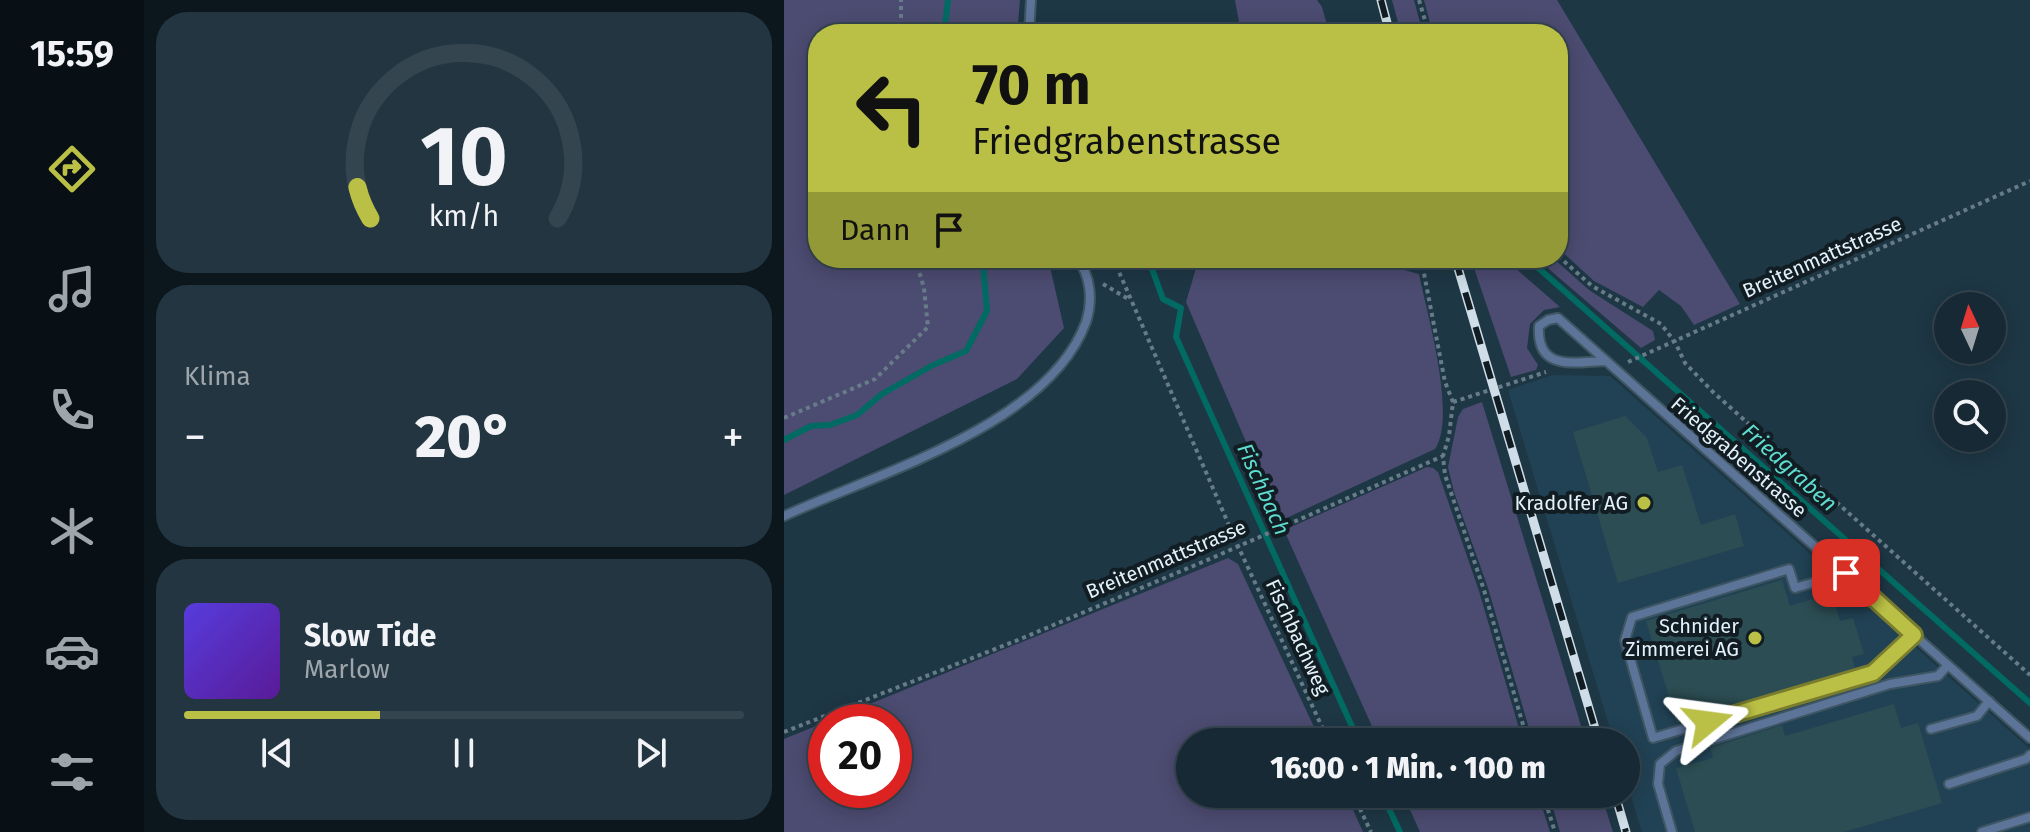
<!DOCTYPE html>
<html lang="de">
<meta charset="utf-8">
<style>
:root{--surface:#162934;--page:#233540;--text:#f1f3f6;--muted:#9ea6ac;--line:#35454f;--accent:#bac045}
body{margin:0;font-family:"Fira Sans",sans-serif;background:var(--page);color:var(--text);height:100vh;display:flex;flex-direction:column;font-size:30px;white-space:nowrap}
*{box-sizing:border-box;margin:0}
p{font-size:26px;color:var(--muted)}
.icon{flex:none;width:44px;height:44px;fill:none;stroke:currentColor;stroke-width:2;stroke-linecap:round;stroke-linejoin:round}
.map{position:relative;flex:1;overflow:hidden}
.details{display:flex;flex-direction:column;gap:12px;padding:12px;background:#0c171d;width:640px}
.details>*{flex:none}
.guide{position:absolute;left:24px;top:24px;width:760px;height:244px;border-radius:32px;box-shadow:0 4px 20px #0003,0 0 0 2px var(--line);background:#bac045;color:#111;overflow:hidden}
.needle{width:52px;rotate:356deg}
.controls{position:absolute;left:1150px;top:292px;display:grid;gap:16px}
.controls a{display:grid;place-items:center;width:72px;height:72px;border-radius:50%;background:var(--surface);box-shadow:0 4px 20px #0003,0 0 0 2px var(--line);font-size:40px}
.speed{position:absolute;left:24px;top:704px;display:flex;gap:16px;font-size:40px;font-weight:700;text-align:center}
.speed>*{display:grid;place-content:center;width:104px;height:104px;border-radius:50%;background:var(--surface);box-shadow:0 4px 20px #0003,0 0 0 2px var(--line);line-height:1}
.speed .limit{border:12px solid #d22;background:#fff;color:#111}
.pin{position:absolute;display:grid;place-items:center;width:68px;height:68px;color:#fff;margin:-34px;border-radius:16px;box-shadow:0 4px 12px #0006}
.me{position:absolute;width:88px;margin:-44px;rotate:74deg;stroke-linejoin:round;filter:drop-shadow(0 0 6px #0008)}
.turn{display:flex;align-items:center;gap:28px;height:168px;padding:0 32px;font-size:36px}
.turn .icon{width:104px;height:104px;stroke-width:2.5}
.turn b{display:block;font-size:56px;line-height:68px}
.then{display:flex;align-items:center;height:76px;padding:0 32px;background:#0003;gap:16px;font-size:30px}
.big{font-size:60px;font-weight:800;line-height:1.1}
.details .card{flex:1;display:flex;flex-direction:column;justify-content:center;gap:12px;min-width:0;padding:0 28px;border-radius:32px;background:var(--page)}
.details .dial{align-items:center;gap:0}
.dial svg{height:208px;overflow:visible;fill:none;stroke:var(--line);stroke-width:7;stroke-linecap:round;text-anchor:middle}
.dial text{fill:var(--text);stroke:none}
.song{display:flex;align-items:center;gap:24px}
.cover{width:96px;height:96px;border-radius:12px;background:linear-gradient(135deg,hsl(250 70% 55%),hsl(270 70% 35%))}
.played{height:8px;border-radius:4px;background:linear-gradient(90deg,var(--accent) 35%,var(--line) 35%)}
.keys{display:flex;justify-content:space-around;direction:ltr}
.heat{display:flex;justify-content:space-between;align-items:center;font-size:44px;direction:ltr}
.trip{position:absolute;left:392px;top:728px;width:464px;height:80px;border-radius:40px;background:var(--surface);box-shadow:0 4px 20px #0003,0 0 0 2px var(--line);font-weight:800;line-height:80px;text-align:center}
main{display:flex;flex:1;min-height:0}
.menu{display:flex;flex-direction:column;width:144px;justify-content:space-around;align-items:center;background:#091015;color:var(--muted)}
.menu .icon{width:56px;height:56px}
.menu .selected{color:var(--accent)}
.menu b{font-size:36px;color:var(--text)}
.map>svg:first-child{display:block}
.built{fill:#214254}
.green{fill:#4c4b71;fill-rule:evenodd}
.lines{fill:none;stroke-linecap:round;stroke-linejoin:round}
.stream{stroke:#016b63;stroke-width:6}
.building{fill:#2c4d53}
.lane-casing{stroke:#3e5562;stroke-width:12}
.path{stroke:#677c88;stroke-width:4;stroke-dasharray:4 4;stroke-linecap:butt}
.lane{stroke:#5d7499;stroke-width:8}
.rail-casing{stroke:#cedde7;stroke-width:9}
.rail{stroke:#121d23;stroke-width:6;stroke-dasharray:18;stroke-linecap:butt}
.route-casing{stroke:#797d2d;stroke-width:20}
.route{stroke:#bac045;stroke-width:14}
.poi-dot{fill:#bac045;stroke:#121d23;stroke-width:3}
.labels{text-anchor:middle;stroke-width:8;stroke-linejoin:round;paint-order:stroke}
.street-label{font-size:20px;fill:#e3f1fa;stroke:#121d23}
.poi-label{font-size:20px;fill:#e3f1fa;stroke:#121d23;text-anchor:end}
.water-label{font-size:22px;font-style:italic;fill:#5edccf;stroke:#121d23}
</style>
<main>
<nav class="menu">
<b>15:59</b>
<svg class="icon selected" aria-label="directions" viewBox="0 0 24 24"><path d="M12 3l9 9-9 9-9-9zM9 14v-3h6M13 9l2 2-2 2"/></svg>
<svg class="icon" aria-label="music" viewBox="0 0 24 24"><path d="M9 18V5l10-2v13"/><circle cx="6" cy="18" r="3"/><circle cx="16" cy="16" r="3"/></svg>
<svg class="icon" aria-label="phone" viewBox="0 0 24 24"><path d="M5 4h4l2 5-3 2q2 4 5 5l2-3 5 2v4C11 20 4 13 5 4z"/></svg>
<svg class="icon" aria-label="climate" viewBox="0 0 24 24"><path d="M12 3v18M4 7l16 10M4 17L20 7"/></svg>
<svg class="icon" aria-label="car" viewBox="0 0 24 24"><path d="M5 17H2v-5l4-1 3-4h7l3 4 3 1v5h-3M9 17h6M6 11h13"/><circle cx="7" cy="17" r="2"/><circle cx="17" cy="17" r="2"/></svg>
<svg class="icon" aria-label="filters" viewBox="0 0 24 24"><path d="M4 7h16M4 17h16"/><circle cx="9" cy="7" r="2"/><circle cx="15" cy="17" r="2"/></svg>
</nav>
<section class="details">
<div class="card dial"><svg viewBox="0 0 100 80">
<path d="M14 69A42 42 0 1 1 86 69"/>
<path d="M14 69A42 42 0 0 1 9 57" stroke="#bac045"/>
<text x="50" y="56" font-size="32" font-weight="700">10</text>
<text x="50" y="72" font-size="11">km/h</text>
</svg></div>
<div class="card"><p>Klima</p>
<div class="heat"><a>−</a><b class="big">20°</b><a>+</a></div>
</div>
<div class="card">
<div class="song"><i class="cover"></i><div><b>Slow Tide</b><p>Marlow</p></div></div>
<div class="played"></div>
<div class="keys"><svg class="icon" aria-label="previous" viewBox="0 0 24 24"><path d="M18 5L8 12l10 7zM5 5v14"/></svg><svg class="icon" aria-label="pause" viewBox="0 0 24 24"><path d="M8 5v14M16 5v14"/></svg><svg class="icon" aria-label="next" viewBox="0 0 24 24"><path d="M6 5l10 7-10 7zM19 5v14"/></svg></div>
</div>
</section>
<div class="map">
<svg width="1246" height="832" viewBox="0 0 1246 832">
<rect width="100%" height="100%" fill="#1e3745"/>
<!-- built -->
<path class="built" d="M 769,375 L 826,376 L 1246,749 L 1246,832 L 858,832 L 842,780 L 842,742 L 830,742 L 724,390 Z"/>
<!-- green -->
<path class="green" d="M 0,0 L 236,0 L 233,34 L 34,34 L 34,258 L 264,258 L 280,328 L 233,379 L 0,495 Z
M 451,0 L 533,0 L 538,7 L 545,32 L 373,34 L 455,22 Z
M 608,0 L 630,0 L 639,34 L 617,34 Z
M 640,0 L 773,0 L 956,304 L 910,325 L 897,306 L 875,290 L 859,307 L 810,281 L 774,248 L 774,34 L 649,34 Z
M 415,258 L 549,258 L 556,268 L 601,265 L 635,274 C 643,314 673,416 651,449 L 496,521 L 402,302 Z
M 752,258 L 769,258 L 805,290 L 869,331 L 871,340 L 857,348 Z
M 689,265 L 730,267 L 776,307 L 760,310 L 746,324 L 743,348 L 754,365 L 752,370 L 727,377 Z
M 698,402 L 802,742 L 749,742 L 704,588 L 670,492 L 664,467 L 674,417 L 679,409 Z
M 643,467 L 649,468 L 654,472 L 695,591 L 739,742 L 595,742 L 500,530 Z
M 444,558 L 454,564 L 537,742 L 406,742 L 406,794 L 562,794 L 579,832 L 0,832 L 0,739 ZM 110,722 L 110,790 L 42,790 L 42,722 Z
M 619,794 L 754,794 L 766,832 L 636,832 Z
M 765,794 L 817,794 L 829,832 L 776,832 Z"/>
<g class="lines">
<!-- stream -->
<path class="stream" d="M 160,34 L 164,0
M 364,258 L 379,299 L 397,308 L 392,337 L 575,742
M 601,258 L 623,263 L 656,258
M 743,258 L 1246,703
M 0,440 L 27,426 L 46,425 L 73,415 L 98,394 L 149,365 L 182,351 L 203,311 L 199,264 L 195,258
M 598,794 L 616,832"/>
</g>
<!-- building -->
<path class="building" d="M 841,416 L 863,438 L 874,472 L 898,465 L 917,525 L 951,514 L 960,546 L 834,583 L 789,432 Z
M 998,580 L 1006,606 L 1048,593 L 1056,621 L 1069,618 L 1080,654 L 1068,657 L 1072,671 L 893,723 L 862,621 Z
M 1110,704 L 1117,728 L 1134,723 L 1158,803 L 1060,832 L 911,832 L 892,768 L 929,758 L 926,748 L 998,725 L 1001,736 Z"/>
<g class="lines">
<defs>
<path id="lane" d="M 245,34 L 247,0
M 822,361 C 791,362 752,372 755,326 L 764,320 L 774,318 L 1246,738
M 0,516 C 93,473 264,426 302,322 C 309,301 307,276 293,258
M 1062,573 L 1011,588 L 1005,569 L 848,617 L 841,640 L 869,738 L 1089,673 L 1130,635
M 1147,729 L 1193,716 L 1205,701
M 1165,784 L 1242,759 L 1246,755
M 888,832 L 874,784 L 876,764 L 892,751 L 1106,684 L 1154,676 L 1164,665
M 1198,832 L 1246,817"/>
</defs>
<!-- lane casing -->
<use href="#lane" class="lane-casing"/>
<!-- path -->
<path class="path" d="M 635,0 L 645,34
M 117,34 L 117,0
M 774,256 L 808,286 L 877,324 L 891,342 L 901,363 L 929,392 L 1246,675
M 329,258 L 454,546 L 545,742
M 637,258 L 661,382 L 669,402 L 665,436 L 659,456 L 661,475 L 700,590 L 744,742
M 319,284 L 346,300
M 844,362 L 1246,181
M 669,402 L 762,372
M 0,418 L 91,379 L 144,327 L 140,288 L 131,258
M 0,732 L 234,640 L 428,558 L 659,456
M 569,794 L 587,832
M 759,794 L 771,832"/>
<!-- lane -->
<use href="#lane" class="lane"/>
<defs>
<path id="rail" d="M 597,0 L 606,34
M 671,258 L 815,742
M 831,794 L 842,832"/>
</defs>
<!-- rail casing -->
<use href="#rail" class="rail-casing"/>
<!-- rail -->
<use href="#rail" class="rail"/>
</g>
<g class="lines">
<defs>
<path id="route" d="M 924,722 L 1089,673 L 1130,635 L 1062,573"/>
</defs>
<!-- route casing -->
<use href="#route" class="route-casing"/>
<!-- route -->
<use href="#route" class="route"/>
</g>
<!-- markers -->
<g class="poi-dot">
<circle cx="860" cy="503" r="8"/>
<circle cx="971" cy="638" r="8"/>
</g>
<g class="labels">
<!-- street labels -->
<g class="street-label">
<text transform="translate(1038 257) rotate(-24)" y="7">Breitenmattstrasse</text>
<text transform="translate(955 457) rotate(41)" y="7">Friedgrabenstrasse</text>
<text transform="translate(382 559) rotate(-23)" y="7">Breitenmattstrasse</text>
<text transform="translate(514 637) rotate(65)" y="7">Fischbachweg</text>
</g>
<!-- poi labels -->
<g class="poi-label">
<text x="844" y="510">Kradolfer AG</text>
<text x="955" y="633">Schnider<tspan x="955" dy="23">Zimmerei AG</tspan></text>
</g>
<!-- water labels -->
<g class="water-label">
<text transform="translate(1006 467) rotate(42)" y="8">Friedgraben</text>
<text transform="translate(480 489) rotate(66)" y="8">Fischbach</text>
</g>
</g>
</svg>
<div class="controls">
<a><svg class="needle" viewBox="-14 -14 28 28"><path d="M0-13l5 13h-10z" fill="#e53935"/><path d="M0 13l5-13h-10z" fill="#9ea6ac"/></svg></a>
<a><svg class="icon" aria-label="search" viewBox="0 0 24 24"><circle cx="10" cy="10" r="6"/><path d="M15 15l6 6"/></svg></a>
</div>
<div class="speed"><div class="limit">20</div></div>
<div class="pin" style="left:1062px;top:573px;background:#d93025"><svg class="icon" aria-label="arrive" viewBox="0 0 24 24"><path d="M6 21V4h12l-3 4 3 4H6"/></svg></div>
<svg class="me" style="left:924px;top:722px" viewBox="-20 -20 40 40"><path d="M0-17L14 15 0 8-14 15z" fill="#bac045" stroke="#fff" stroke-width="4"/></svg>
<div class="trip">16:00 · 1 Min. · 100 m</div>
<div class="guide">
<div class="turn"><svg class="icon" aria-label="left" viewBox="0 0 24 24"><path d="M17 20v-9H6M10 6l-5 5 5 5"/></svg><div><b>70 m</b>Friedgrabenstrasse</div></div>
<div class="then">Dann<svg class="icon" aria-label="arrive" viewBox="0 0 24 24"><path d="M6 21V4h12l-3 4 3 4H6"/></svg></div>
</div>
</div>
</main>
